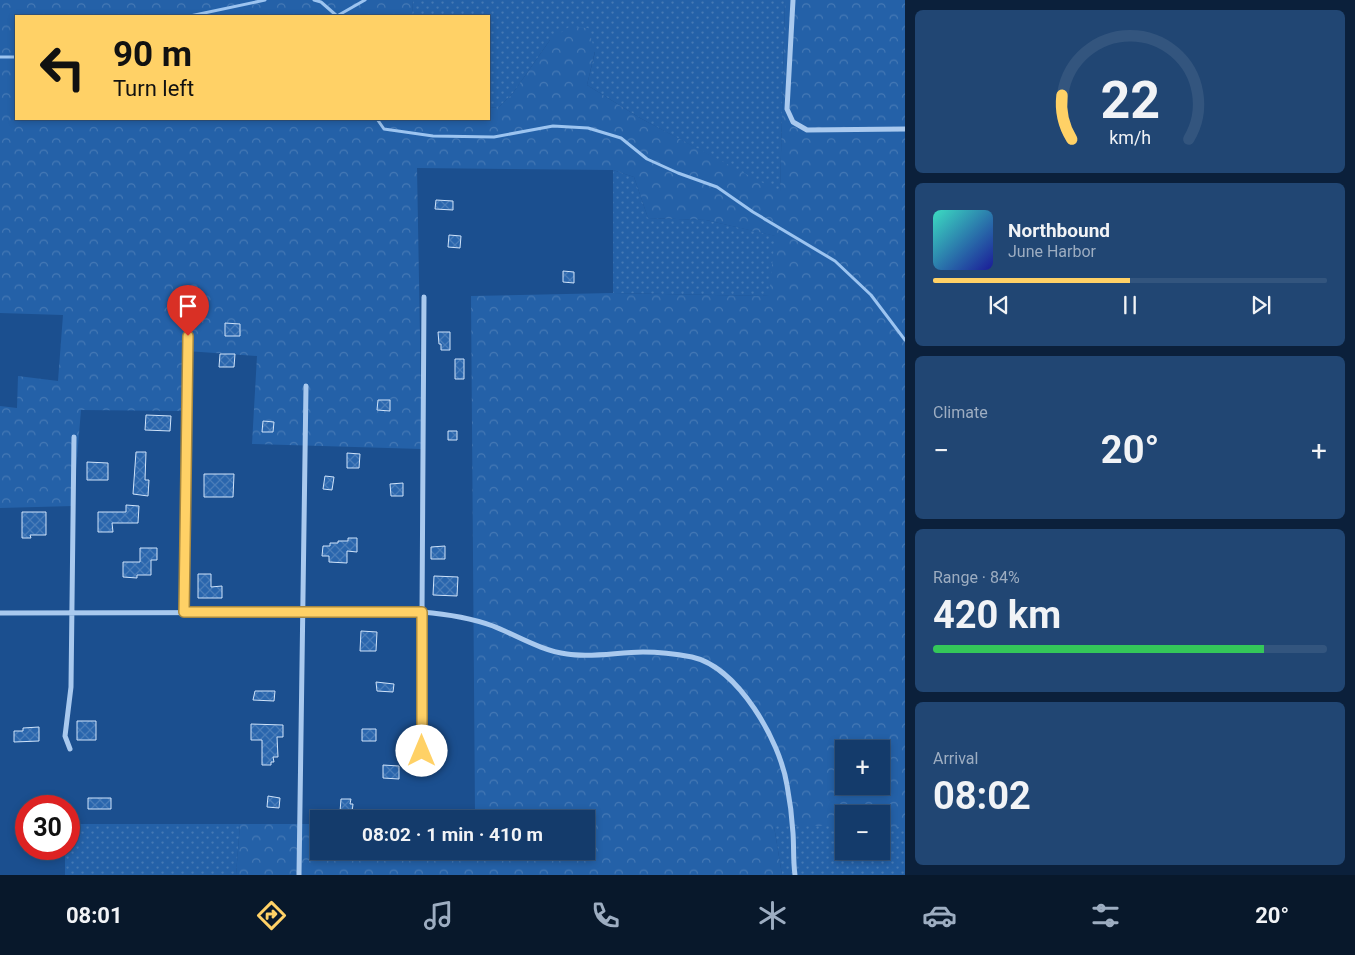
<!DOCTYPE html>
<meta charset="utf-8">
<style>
:root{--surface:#143b6b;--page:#214673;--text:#f1f3f6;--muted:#9dadc1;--line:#33557e;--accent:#ffd166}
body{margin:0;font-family:Roboto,sans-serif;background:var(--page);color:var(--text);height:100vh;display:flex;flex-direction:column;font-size:19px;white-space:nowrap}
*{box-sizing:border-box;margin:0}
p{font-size:16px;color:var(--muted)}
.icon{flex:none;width:28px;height:28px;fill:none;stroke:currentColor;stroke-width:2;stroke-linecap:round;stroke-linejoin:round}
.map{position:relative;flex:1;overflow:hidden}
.sheet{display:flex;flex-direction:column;gap:10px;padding:10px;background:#0b203b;width:450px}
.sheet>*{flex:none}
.top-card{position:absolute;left:15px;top:15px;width:475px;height:105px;border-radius:0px;box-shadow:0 2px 8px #0003,0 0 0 1px var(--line);background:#ffd166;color:#111;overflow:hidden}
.controls{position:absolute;left:835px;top:740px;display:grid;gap:10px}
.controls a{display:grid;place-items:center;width:55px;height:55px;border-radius:0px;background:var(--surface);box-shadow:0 2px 8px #0003,0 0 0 1px var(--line);font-size:25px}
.speed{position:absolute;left:15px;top:795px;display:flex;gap:10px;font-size:25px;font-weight:700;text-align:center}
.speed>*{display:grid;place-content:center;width:65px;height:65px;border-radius:50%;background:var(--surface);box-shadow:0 2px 8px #0003,0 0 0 1px var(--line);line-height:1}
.speed .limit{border:8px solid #d22;background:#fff;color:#111}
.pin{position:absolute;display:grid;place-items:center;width:42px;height:42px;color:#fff;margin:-51px -21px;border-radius:50% 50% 50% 0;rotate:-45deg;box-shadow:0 0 5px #0007}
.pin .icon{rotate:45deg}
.me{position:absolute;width:55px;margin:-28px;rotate:0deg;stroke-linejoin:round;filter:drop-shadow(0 0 4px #0008)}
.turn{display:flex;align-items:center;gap:18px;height:105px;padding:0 15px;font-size:22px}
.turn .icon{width:65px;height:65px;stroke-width:2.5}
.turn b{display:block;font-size:35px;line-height:42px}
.big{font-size:38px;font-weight:700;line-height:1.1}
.sheet .card{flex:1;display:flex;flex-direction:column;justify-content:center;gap:8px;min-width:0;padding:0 18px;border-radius:8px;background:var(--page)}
.sheet .dial{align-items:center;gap:0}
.dial svg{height:130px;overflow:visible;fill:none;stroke:var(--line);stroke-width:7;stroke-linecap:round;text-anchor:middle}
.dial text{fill:var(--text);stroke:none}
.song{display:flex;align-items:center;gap:15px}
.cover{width:60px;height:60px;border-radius:8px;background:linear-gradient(135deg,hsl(170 70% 55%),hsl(240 70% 35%))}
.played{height:5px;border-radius:2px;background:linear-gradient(90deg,var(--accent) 50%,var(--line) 50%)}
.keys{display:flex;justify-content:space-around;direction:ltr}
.heat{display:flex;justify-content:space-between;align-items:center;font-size:28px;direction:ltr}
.charge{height:8px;border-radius:4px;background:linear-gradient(90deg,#34c759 84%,var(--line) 0)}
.trip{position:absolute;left:310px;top:810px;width:285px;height:50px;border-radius:0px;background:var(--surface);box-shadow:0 2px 8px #0003,0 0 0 1px var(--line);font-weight:700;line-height:50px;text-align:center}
.tabs{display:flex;height:80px;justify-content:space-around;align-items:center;background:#08182b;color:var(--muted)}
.tabs .icon{width:35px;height:35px}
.tabs .selected{color:var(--accent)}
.tabs b{font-size:22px;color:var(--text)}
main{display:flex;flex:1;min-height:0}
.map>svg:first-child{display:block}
.grass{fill:url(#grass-dots)}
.forest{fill:url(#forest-crowns);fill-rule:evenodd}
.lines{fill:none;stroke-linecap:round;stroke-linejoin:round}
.stream{stroke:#9cc4f0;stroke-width:3}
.building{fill:url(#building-cross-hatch);stroke:#cfe3fa}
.minor{stroke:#a9c9ee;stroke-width:5}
.route-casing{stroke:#a68842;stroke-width:12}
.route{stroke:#ffd166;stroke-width:9}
</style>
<main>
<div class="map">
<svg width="905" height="875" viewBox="0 0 905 875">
<defs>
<pattern id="grass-dots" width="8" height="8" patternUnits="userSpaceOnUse" patternTransform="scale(1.25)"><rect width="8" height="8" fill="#2461a8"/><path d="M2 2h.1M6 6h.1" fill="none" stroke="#4579b5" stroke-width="1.8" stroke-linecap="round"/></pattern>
<pattern id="forest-crowns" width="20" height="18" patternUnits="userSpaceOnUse" patternTransform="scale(1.25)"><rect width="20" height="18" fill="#2461a8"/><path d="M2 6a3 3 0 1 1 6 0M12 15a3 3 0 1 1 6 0" fill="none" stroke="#4579b5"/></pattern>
<pattern id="building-cross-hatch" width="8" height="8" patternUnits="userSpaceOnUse" patternTransform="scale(1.25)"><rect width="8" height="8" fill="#2a66ad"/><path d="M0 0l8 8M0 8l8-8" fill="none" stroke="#4a7db9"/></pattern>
</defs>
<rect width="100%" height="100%" fill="#1b4f8f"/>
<!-- grass -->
<path class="grass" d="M 413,0 L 785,0 L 780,193 L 640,118 L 587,85 L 595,52 L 550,40 L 513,93 L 498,108 L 489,107 L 489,16 L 412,16 Z
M 613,170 L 634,177 L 648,218 L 706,220 L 776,236 L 770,296 L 613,293 Z
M 69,824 L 240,824 L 236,875 L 65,875 L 65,849 L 69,849 Z
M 774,826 L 844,826 L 844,851 L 881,851 L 881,827 L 905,827 L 905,875 L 782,875 Z"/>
<!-- forest -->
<path class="forest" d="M 0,0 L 413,0 L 412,16 L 16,16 L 16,119 L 489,119 L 489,107 L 498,108 L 513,93 L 550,40 L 569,27 L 588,28 L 595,51 L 587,85 L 640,118 L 780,192 L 785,0 L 905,0 L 905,827 L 881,827 L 881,814 L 844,814 L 844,826 L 774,826 L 782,875 L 236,875 L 240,824 L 319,824 L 319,851 L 586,851 L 586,819 L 361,819 L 361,811 L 475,813 L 471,296 L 613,293 L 769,296 L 775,236 L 706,220 L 648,218 L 634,177 L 613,170 L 417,168 L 422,449 L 252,444 L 257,356 L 187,351 L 182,411 L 81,410 L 73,506 L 0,508 L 0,406 L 17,408 L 18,376 L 58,381 L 63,315 L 0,313 ZM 844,749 L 881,749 L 881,786 L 844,786 Z"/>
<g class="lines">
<!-- stream -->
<path class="stream" d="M 314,0 L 321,2 L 337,16
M 190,16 L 265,0
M 337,16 L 365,0
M 0,57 L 16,57
M 377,119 L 384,129 L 433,136 L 494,137 L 553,126 L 588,128 L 621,138 L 647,159 L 678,173 L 717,187 L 753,212 L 835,261 L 871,295 L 905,340"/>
</g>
<!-- building -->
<path class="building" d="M 436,200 L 453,201 L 453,210 L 435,209 Z
M 449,235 L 461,236 L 460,248 L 448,247 Z
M 563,271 L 574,272 L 574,283 L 563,282 Z
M 225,323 L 240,324 L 240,336 L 225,336 Z
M 438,332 L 450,332 L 450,350 L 441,350 L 441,344 L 439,344 Z
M 220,354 L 235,354 L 234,367 L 219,367 Z
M 455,359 L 464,359 L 464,379 L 455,379 Z
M 378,400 L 390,400 L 390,411 L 377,410 Z
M 146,415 L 171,416 L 170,431 L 145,430 Z
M 263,421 L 274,422 L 273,432 L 262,432 Z
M 448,431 L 457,431 L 457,440 L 448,440 Z
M 136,452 L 146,452 L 145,480 L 149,480 L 148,496 L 133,494 Z
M 347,453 L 360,454 L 359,468 L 347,468 Z
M 87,462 L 108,463 L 108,480 L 87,480 Z
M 204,474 L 234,474 L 233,497 L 204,497 Z
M 325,476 L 334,477 L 332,490 L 323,489 Z
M 403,483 L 403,496 L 391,496 L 390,484 Z
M 126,505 L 139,506 L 138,523 L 112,523 L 113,532 L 98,532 L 98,512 L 126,512 Z
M 22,512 L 46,512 L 46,535 L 30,535 L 31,538 L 22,538 Z
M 348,538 L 357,538 L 357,552 L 347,551 L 347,563 L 329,562 L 329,556 L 322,556 L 323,546 L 330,546 L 330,543 L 338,543 L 338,541 L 348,541 Z
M 445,546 L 445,559 L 431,559 L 431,547 Z
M 140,548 L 157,548 L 157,560 L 151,560 L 151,575 L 137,575 L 137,578 L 123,577 L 123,562 L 140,562 Z
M 198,574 L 211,574 L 211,587 L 222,586 L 222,598 L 198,598 Z
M 434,576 L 458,577 L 457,596 L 433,595 Z
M 361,631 L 377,632 L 376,651 L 360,651 Z
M 376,682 L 394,684 L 393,692 L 377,691 Z
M 255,691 L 275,691 L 274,701 L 253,700 Z
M 77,721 L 96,721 L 96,740 L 77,740 Z
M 251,724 L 283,725 L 283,737 L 277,737 L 278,757 L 273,757 L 274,762 L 271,762 L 271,765 L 262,765 L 262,740 L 251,740 Z
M 39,727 L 39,741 L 14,742 L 14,731 L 23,731 L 23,728 Z
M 362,729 L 376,729 L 376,741 L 362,741 Z
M 383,765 L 399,766 L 399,779 L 383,778 Z
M 268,796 L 280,798 L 279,808 L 267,807 Z
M 88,798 L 111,798 L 111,809 L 88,809 Z
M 341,799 L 351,799 L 350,804 L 353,804 L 352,812 L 340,812 Z"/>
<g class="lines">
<!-- minor -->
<path class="minor" d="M 793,0 L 787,109 L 793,122 L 807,130 L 905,129
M 184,612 L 189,296
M 0,613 L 422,612 C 446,614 471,618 493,626 C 516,635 542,651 567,654 C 592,658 618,652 643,652 C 658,652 676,654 692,657 C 738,667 780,741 787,785 C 790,801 792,817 793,833 C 794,847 793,861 795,875
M 70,749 L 65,736 L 71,687 L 74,437
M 421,771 L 424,297
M 299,875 L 306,386"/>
</g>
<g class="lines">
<defs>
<path id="route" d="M 188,336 L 184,612 L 422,612 L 422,751"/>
</defs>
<!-- route casing -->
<use href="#route" class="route-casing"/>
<!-- route -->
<use href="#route" class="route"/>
</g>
</svg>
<div class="controls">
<a>+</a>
<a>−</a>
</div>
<div class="speed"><div class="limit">30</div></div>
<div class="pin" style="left:188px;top:336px;background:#d93025"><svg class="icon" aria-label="arrive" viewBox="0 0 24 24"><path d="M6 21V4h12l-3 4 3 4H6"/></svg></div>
<svg class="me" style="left:422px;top:751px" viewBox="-20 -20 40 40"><circle r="19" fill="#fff"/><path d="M0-13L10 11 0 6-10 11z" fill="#ffd166"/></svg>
<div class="trip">08:02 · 1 min · 410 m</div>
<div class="top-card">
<div class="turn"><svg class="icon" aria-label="left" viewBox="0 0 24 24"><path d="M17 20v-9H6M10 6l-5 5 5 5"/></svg><div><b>90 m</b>Turn left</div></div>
</div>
</div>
<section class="sheet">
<div class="card dial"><svg viewBox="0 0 100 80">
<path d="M14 69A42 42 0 1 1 86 69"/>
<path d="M14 69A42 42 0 0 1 8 42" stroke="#ffd166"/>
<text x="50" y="56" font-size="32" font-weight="700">22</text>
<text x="50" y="72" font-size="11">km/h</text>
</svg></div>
<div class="card">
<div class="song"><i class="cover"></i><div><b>Northbound</b><p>June Harbor</p></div></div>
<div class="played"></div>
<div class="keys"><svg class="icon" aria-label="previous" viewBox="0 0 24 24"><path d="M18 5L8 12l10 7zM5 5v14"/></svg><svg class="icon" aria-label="pause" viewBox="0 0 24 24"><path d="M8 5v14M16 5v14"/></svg><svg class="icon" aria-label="next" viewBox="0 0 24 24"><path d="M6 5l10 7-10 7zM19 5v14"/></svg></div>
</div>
<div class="card"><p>Climate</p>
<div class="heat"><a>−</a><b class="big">20°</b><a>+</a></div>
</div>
<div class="card"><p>Range · 84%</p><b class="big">420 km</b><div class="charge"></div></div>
<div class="card"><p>Arrival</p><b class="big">08:02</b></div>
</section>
</main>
<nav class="tabs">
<b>08:01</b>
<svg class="icon selected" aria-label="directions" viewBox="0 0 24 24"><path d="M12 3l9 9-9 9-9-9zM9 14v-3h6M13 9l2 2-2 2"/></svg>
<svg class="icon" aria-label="music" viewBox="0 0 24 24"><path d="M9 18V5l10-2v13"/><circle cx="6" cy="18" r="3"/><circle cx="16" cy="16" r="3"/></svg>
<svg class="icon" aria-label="phone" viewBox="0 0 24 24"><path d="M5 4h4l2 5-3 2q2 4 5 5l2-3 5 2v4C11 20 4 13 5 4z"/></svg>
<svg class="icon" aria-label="climate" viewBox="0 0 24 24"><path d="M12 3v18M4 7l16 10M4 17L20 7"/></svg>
<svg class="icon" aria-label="car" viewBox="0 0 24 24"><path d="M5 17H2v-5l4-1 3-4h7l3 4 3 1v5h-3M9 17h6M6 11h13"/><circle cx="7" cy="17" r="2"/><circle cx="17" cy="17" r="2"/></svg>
<svg class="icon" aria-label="filters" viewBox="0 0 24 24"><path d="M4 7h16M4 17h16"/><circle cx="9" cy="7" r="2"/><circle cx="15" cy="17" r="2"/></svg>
<b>20°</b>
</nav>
